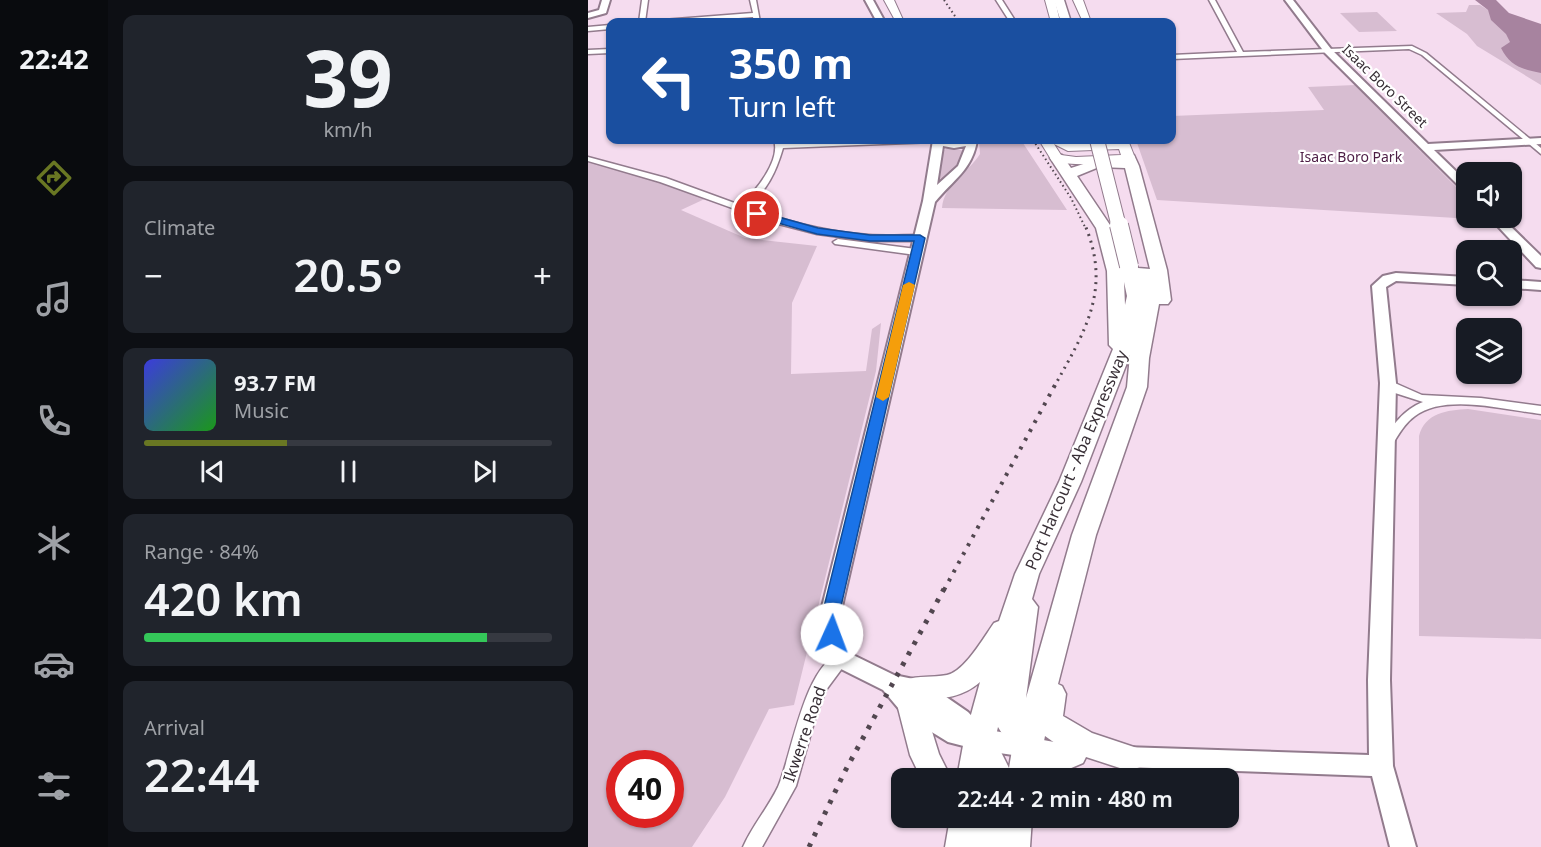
<!DOCTYPE html>
<meta charset="utf-8">
<style>
:root{--surface:#171b24;--page:#20242c;--text:#f1f3f6;--muted:#9ea1a6;--line:#363941;--accent:#697723}
body{margin:0;font-family:"Noto Sans",sans-serif;background:var(--page);color:var(--text);height:100vh;display:flex;flex-direction:column;font-size:22px;white-space:nowrap}
*{box-sizing:border-box;margin:0}
p{font-size:20px;color:var(--muted)}
.icon{flex:none;width:33px;height:33px;fill:none;stroke:currentColor;stroke-width:2;stroke-linecap:round;stroke-linejoin:round}
.map{position:relative;flex:1;overflow:hidden}
.panel{display:flex;flex-direction:column;gap:15px;padding:15px;background:#0d0f14;width:480px}
.panel>*{flex:none}
.banner{position:absolute;left:18px;top:18px;width:570px;height:126px;border-radius:12px;box-shadow:0 2px 4px #0004;background:#1a4fa0;color:#fff;overflow:hidden}
.controls{position:absolute;left:868px;top:162px;display:grid;gap:12px}
.controls a{display:grid;place-items:center;width:66px;height:66px;border-radius:12px;background:var(--surface);box-shadow:0 2px 4px #0004;font-size:30px}
.speed{position:absolute;left:18px;top:750px;display:flex;gap:12px;font-size:30px;font-weight:700;text-align:center}
.speed>*{display:grid;place-content:center;width:78px;height:78px;border-radius:50%;background:var(--surface);box-shadow:0 2px 4px #0004;line-height:1}
.speed .limit{border:9px solid #d22;background:#fff;color:#111}
.pin{position:absolute;display:grid;place-items:center;width:51px;height:51px;color:#fff;margin:-26px;border:3px solid #fff;border-radius:50%;box-shadow:0 2px 6px #0007}
.me{position:absolute;width:66px;margin:-33px;rotate:2deg;stroke-linejoin:round;filter:drop-shadow(0 0 4px #0008)}
.turn{display:flex;align-items:center;gap:21px;height:126px;padding:0 24px;font-size:27px}
.turn .icon{width:78px;height:78px;stroke-width:2.5}
.turn b{display:block;font-size:42px;line-height:51px}
.big{font-size:45px;font-weight:600;line-height:1.1}
.panel .tile{flex:1;display:flex;flex-direction:column;justify-content:center;gap:9px;min-width:0;padding:0 21px;border-radius:12px;background:var(--page)}
.panel .dial{align-items:center;gap:0}
.dial b{font-size:78px;line-height:1}
.song{display:flex;align-items:center;gap:18px}
.cover{width:72px;height:72px;border-radius:9px;background:linear-gradient(135deg,hsl(240 70% 55%),hsl(120 70% 35%))}
.played{height:6px;border-radius:3px;background:linear-gradient(90deg,var(--accent) 35%,var(--line) 35%)}
.keys{display:flex;justify-content:space-around;direction:ltr}
.heat{display:flex;justify-content:space-between;align-items:center;font-size:33px;direction:ltr}
.charge{height:9px;border-radius:4px;background:linear-gradient(90deg,#34c759 84%,var(--line) 0)}
.trip{position:absolute;left:303px;top:768px;width:348px;height:60px;border-radius:12px;background:var(--surface);box-shadow:0 2px 4px #0004;font-weight:600;line-height:60px;text-align:center}
main{display:flex;flex:1;min-height:0}
.dock{display:flex;flex-direction:column;width:108px;justify-content:space-around;align-items:center;background:#090b0e;color:var(--muted)}
.dock .icon{width:42px;height:42px}
.dock .current{color:var(--accent)}
.dock b{font-size:27px;color:var(--text)}
.map>svg:first-child{display:block}
.green{fill:#d7bdd1;fill-rule:evenodd}
.water{fill:#a7839f}
.lines{fill:none;stroke-linecap:round;stroke-linejoin:round}
.minor-casing{stroke:#927b8d;stroke-width:3}
.tertiary-casing{stroke:#927b8d;stroke-width:4}
.primary-casing{stroke:#927b8d;stroke-width:2}
.trunk-casing{stroke:#927b8d;stroke-width:3}
.minor{fill:#fff;fill-rule:evenodd}
.tertiary{fill:#fff;fill-rule:evenodd}
.primary{fill:#fff;fill-rule:evenodd}
.trunk{fill:#fff;fill-rule:evenodd}
.rail-far3{stroke:#524750;stroke-width:2;stroke-dasharray:1.5 3;stroke-linecap:butt}
.rail-far2{stroke:#524750;stroke-width:3;stroke-dasharray:2 5;stroke-linecap:butt}
.rail-far1{stroke:#524750;stroke-width:4;stroke-dasharray:3 7;stroke-linecap:butt}
.rail{stroke:#524750;stroke-width:5;stroke-dasharray:4 8;stroke-linecap:butt}
.trunk-bridge-far1-casing{stroke:#927b8d;stroke-width:16;stroke-linecap:butt}
.trunk-bridge-casing{stroke:#927b8d;stroke-width:20;stroke-linecap:butt}
.trunk-bridge-far1{stroke:#fff;stroke-width:14}
.trunk-bridge{stroke:#fff;stroke-width:18}
.route{fill:#1a73e8;stroke:#114b97;stroke-width:1.5}
.slow{fill:#f59e0b}
.labels{text-anchor:middle;stroke-width:4.5;stroke-linejoin:round;paint-order:stroke}
.far-street-label{font-size:14px;fill:#382f36;stroke:#fff}
.far-park-label{font-size:14px;fill:#4c1d44;stroke:#fff}
.street-label{font-size:16px;fill:#382f36;stroke:#fff}
</style>
<main>
<nav class="dock">
<b>22:42</b>
<svg class="icon current" aria-label="directions" viewBox="0 0 24 24"><path d="M12 3l9 9-9 9-9-9zM9 14v-3h6M13 9l2 2-2 2"/></svg>
<svg class="icon" aria-label="music" viewBox="0 0 24 24"><path d="M9 18V5l10-2v13"/><circle cx="6" cy="18" r="3"/><circle cx="16" cy="16" r="3"/></svg>
<svg class="icon" aria-label="phone" viewBox="0 0 24 24"><path d="M5 4h4l2 5-3 2q2 4 5 5l2-3 5 2v4C11 20 4 13 5 4z"/></svg>
<svg class="icon" aria-label="climate" viewBox="0 0 24 24"><path d="M12 3v18M4 7l16 10M4 17L20 7"/></svg>
<svg class="icon" aria-label="car" viewBox="0 0 24 24"><path d="M5 17H2v-5l4-1 3-4h7l3 4 3 1v5h-3M9 17h6M6 11h13"/><circle cx="7" cy="17" r="2"/><circle cx="17" cy="17" r="2"/></svg>
<svg class="icon" aria-label="filters" viewBox="0 0 24 24"><path d="M4 7h16M4 17h16"/><circle cx="9" cy="7" r="2"/><circle cx="15" cy="17" r="2"/></svg>
</nav>
<section class="panel">
<div class="tile dial"><b>39</b><p>km/h</p></div>
<div class="tile"><p>Climate</p>
<div class="heat"><a>−</a><b class="big">20.5°</b><a>+</a></div>
</div>
<div class="tile">
<div class="song"><i class="cover"></i><div><b>93.7 FM</b><p>Music</p></div></div>
<div class="played"></div>
<div class="keys"><svg class="icon" aria-label="previous" viewBox="0 0 24 24"><path d="M18 5L8 12l10 7zM5 5v14"/></svg><svg class="icon" aria-label="pause" viewBox="0 0 24 24"><path d="M8 5v14M16 5v14"/></svg><svg class="icon" aria-label="next" viewBox="0 0 24 24"><path d="M6 5l10 7-10 7zM19 5v14"/></svg></div>
</div>
<div class="tile"><p>Range · 84%</p><b class="big">420 km</b><div class="charge"></div></div>
<div class="tile"><p>Arrival</p><b class="big">22:44</b></div>
</section>
<div class="map">
<svg width="953" height="847" viewBox="0 0 953 847">
<rect width="100%" height="100%" fill="#f5dcef"/>
<!-- green -->
<path class="green" d="M 881,5 L 892,5 L 900,10 L 953,61 L 953,85 L 889,46 L 879,34 L 848,13 L 878,12 Z
M 789,12 L 809,31 L 771,32 L 752,13 Z
M 767,85 L 879,198 L 879,218 L 898,218 L 901,220 L 569,200 L 548,140 L 584,140 L 584,116 L 736,110 L 720,87 Z
M 391,140 L 433,140 L 479,210 L 354,208 C 356,184 380,173 392,154 Z
M 360,148 L 378,151 L 373,165 L 350,183 L 348,182 L 354,151 Z
M 0,159 L 121,197 L 93,210 L 157,238 L 229,246 L 204,303 L 203,374 L 278,371 L 284,329 L 293,323 L 288,371 L 206,705 L 181,709 L 137,797 L 104,847 L 0,847 ZM 32,764 L 82,764 L 82,814 L 32,814 Z
M 880,409 L 953,420 L 953,639 L 831,636 L 831,436 C 837,413 859,410 880,409 Z"/>
<!-- water -->
<path class="water" d="M 887,0 L 908,0 L 921,13 L 953,24 L 953,73 C 933,69 922,66 913,48 L 922,42 L 918,34 L 903,20 L 900,10 Z"/>
<g class="lines">
<defs>
<path id="minor" d="M 54,0 L 60,0 L 57,22 L 51,22 Z
M 162,0 L 168,0 L 172,22 L 166,22 L 165,17 L 92,22 L 72,22 L 75,20 L 165,13 Z
M 408,0 L 414,0 L 428,22 L 422,22 Z
M 621,0 L 627,0 L 655,52 L 824,46 L 838,53 L 953,148 L 953,154 L 834,55 L 821,49 L 584,59 L 584,55 L 649,52 Z
M 22,25 L 22,29 L 0,31 L 0,27 Z
M 22,49 L 22,53 L 0,54 L 0,50 Z
M 186,140 L 194,140 L 195,144 L 349,140 L 345,142 L 195,148 C 188,172 179,191 159,207 C 199,222 239,232 281,235 C 298,236 315,235 332,235 L 337,238 L 332,241 L 282,241 L 229,234 L 183,222 L 72,182 L 0,161 L 0,157 L 78,178 L 152,205 C 167,192 193,161 186,140 Z
M 250,239 L 328,249 L 333,252 L 328,255 L 247,244 L 245,242 Z
M 800,380 L 834,395 L 893,398 L 953,406 L 953,414 C 917,410 857,393 827,416 C 817,423 811,434 804,445 L 800,446 L 794,442 C 805,425 815,410 835,402 L 807,393 L 794,383 Z
M 253,653 L 258,655 L 261,659 L 238,690 L 227,719 L 208,786 L 174,847 L 155,847 C 164,826 180,808 190,787 C 204,755 216,665 253,653 Z"/>
<path id="tertiary" d="M 14,0 L 22,0 L 18,13 L 0,18 L 0,13 L 11,10 Z
M 277,0 L 285,0 L 297,22 L 289,22 Z
M 697,0 L 705,0 L 743,49 L 840,144 L 953,138 L 953,144 L 846,150 L 879,182 L 879,191 L 875,190 L 737,53 Z
M 345,140 L 389,140 C 385,169 365,180 347,202 L 252,615 L 254,635 L 261,653 L 306,675 L 335,681 L 380,712 L 396,729 L 488,746 L 492,753 L 488,760 L 480,763 L 391,750 L 360,742 L 316,715 L 295,690 L 245,665 L 234,635 L 232,615 L 335,201 ZM 355,146 L 366,148 L 378,146 L 370,166 L 349,185 Z
M 902,218 L 914,218 L 953,256 L 953,268 L 948,267 Z
M 808,273 L 879,277 L 879,285 L 808,281 L 798,287 L 808,383 L 802,680 L 805,766 L 828,847 L 802,847 L 784,776 L 536,767 L 528,764 L 524,757 L 528,750 L 536,747 L 781,755 L 780,680 L 792,383 L 784,286 L 795,276 Z
M 924,280 L 953,282 L 953,290 L 924,288 Z"/>
<path id="primary" d="M 296,0 L 306,0 L 316,22 L 308,22 Z
M 457,0 L 467,0 L 472,22 L 463,22 Z
M 485,0 L 495,0 L 503,22 L 495,22 Z
M 451,140 L 476,140 L 482,143 L 529,142 L 528,140 L 540,140 L 547,158 L 541,162 C 515,163 490,167 464,161 ZM 466,144 L 480,151 L 531,149 L 533,155 L 488,157 L 473,155 Z"/>
<path id="trunk" d="M 466,0 L 476,0 L 483,22 L 473,22 Z
M 469,154 L 474,155 L 483,168 L 511,159 L 534,159 L 536,155 L 546,155 L 551,166 L 579,270 L 583,300 L 580,304 L 571,304 L 561,358 L 559,387 L 508,535 L 470,684 L 474,686 L 478,694 L 475,716 L 504,733 L 552,749 L 556,758 L 552,767 L 541,771 L 498,757 L 495,763 L 481,769 L 471,778 L 369,778 L 376,740 L 392,682 C 375,697 356,699 334,699 L 351,754 L 363,778 L 333,778 L 322,755 L 310,708 L 314,699 L 320,697 L 313,688 L 317,680 C 331,675 345,678 359,675 C 377,671 396,637 406,623 L 411,621 L 427,574 L 471,482 L 525,349 L 521,345 L 519,271 L 508,228 L 462,158 ZM 511,167 L 537,168 L 562,269 L 550,268 L 547,262 L 541,261 L 534,264 L 524,228 L 489,176 ZM 536,282 L 539,296 L 537,305 ZM 542,355 L 539,387 L 484,535 L 438,698 L 450,607 L 444,599 L 451,574 L 493,482 ZM 410,727 L 424,750 L 421,768 L 407,740 ZM 457,736 L 471,746 L 459,751 L 453,757 Z
M 362,818 L 444,818 L 442,847 L 357,847 Z"/>
</defs>
<!-- minor casing -->
<use href="#minor" class="minor-casing"/>
<!-- tertiary casing -->
<use href="#tertiary" class="tertiary-casing"/>
<!-- primary casing -->
<use href="#primary" class="primary-casing"/>
<!-- trunk casing -->
<use href="#trunk" class="trunk-casing"/>
<!-- minor -->
<use href="#minor" class="minor"/>
<!-- tertiary -->
<use href="#tertiary" class="tertiary"/>
<!-- primary -->
<use href="#primary" class="primary"/>
<!-- trunk -->
<use href="#trunk" class="trunk"/>
<!-- rail-far3 -->
<path class="rail-far3" d="M 356,0 L 371,22
M 445,140 L 483,198 L 497,227"/>
<!-- rail-far2 -->
<path class="rail-far2" d="M 466,387 C 497,331 524,290 497,225"/>
<!-- rail-far1 -->
<path class="rail-far1" d="M 356,590 L 467,385"/>
<!-- rail -->
<path class="rail" d="M 221,847 L 256,773 L 356,589"/>
<defs>
<path id="trunk-bridge-far1" d="M 509,140 L 531,227"/>
<path id="trunk-bridge" d="M 531,225 L 541,266"/>
</defs>
<!-- trunk-bridge-far1 casing -->
<use href="#trunk-bridge-far1" class="trunk-bridge-far1-casing"/>
<!-- trunk-bridge casing -->
<use href="#trunk-bridge" class="trunk-bridge-casing"/>
<!-- trunk-bridge-far1 -->
<use href="#trunk-bridge-far1" class="trunk-bridge-far1"/>
<!-- trunk-bridge -->
<use href="#trunk-bridge" class="trunk-bridge"/>
</g>
<!-- route -->
<path class="route" d="M 169,211 L 230,228 L 252,231 L 282,235 L 332,235 L 337,238 L 251,615 L 252,634 L 250,639 L 244,641 L 237,639 L 234,615 L 326,241 L 282,241 L 229,234 L 165,216 L 165,212 Z"/>
<!-- slow -->
<path class="slow" d="M 321,282 L 327,285 L 301,397 L 295,401 L 288,397 L 315,285 Z"/>
<g class="labels">
<!-- far-street labels -->
<g class="far-street-label">
<text transform="translate(797 86) rotate(44)" y="5">Isaac Boro Street</text>
</g>
<!-- far-park labels -->
<g class="far-park-label">
<text x="763" y="162">Isaac Boro Park</text>
</g>
<!-- street labels -->
<g class="street-label">
<text transform="translate(488 460) rotate(-67)" y="6">Port Harcourt - Aba Expressway</text>
<text transform="translate(216 734) rotate(-71)" y="6">Ikwerre Road</text>
</g>
</g>
</svg>
<div class="controls">
<a><svg class="icon" aria-label="sound" viewBox="0 0 24 24"><path d="M4 9h4l5-4v14l-5-4H4zM17 9q2 3 0 6"/></svg></a>
<a><svg class="icon" aria-label="search" viewBox="0 0 24 24"><circle cx="10" cy="10" r="6"/><path d="M15 15l6 6"/></svg></a>
<a><svg class="icon" aria-label="layers" viewBox="0 0 24 24"><path d="M12 4l9 5-9 5-9-5zM3 14l9 5 9-5"/></svg></a>
</div>
<div class="speed"><div class="limit">40</div></div>
<div class="pin" style="left:169px;top:214px;background:#d93025"><svg class="icon" aria-label="arrive" viewBox="0 0 24 24"><path d="M6 21V4h12l-3 4 3 4H6"/></svg></div>
<svg class="me" style="left:244px;top:634px" viewBox="-20 -20 40 40"><circle r="19" fill="#fff"/><path d="M0-13L10 11 0 6-10 11z" fill="#1a73e8"/></svg>
<div class="trip">22:44 · 2 min · 480 m</div>
<div class="banner">
<div class="turn"><svg class="icon" aria-label="left" viewBox="0 0 24 24"><path d="M17 20v-9H6M10 6l-5 5 5 5"/></svg><div><b>350 m</b>Turn left</div></div>
</div>
</div>
</main>
